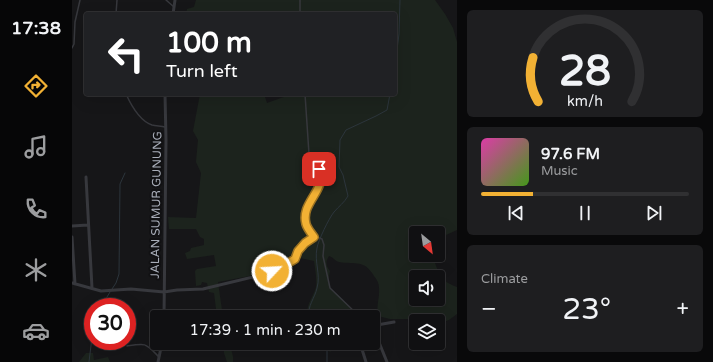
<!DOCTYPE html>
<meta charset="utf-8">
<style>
:root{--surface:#101012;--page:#1e1e20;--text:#f1f3f6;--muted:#9c9d9f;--line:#303032;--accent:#f2b134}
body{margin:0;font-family:"Varela Round",sans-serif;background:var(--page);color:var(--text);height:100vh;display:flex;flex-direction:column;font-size:15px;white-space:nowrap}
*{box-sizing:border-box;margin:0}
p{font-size:13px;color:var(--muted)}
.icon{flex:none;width:22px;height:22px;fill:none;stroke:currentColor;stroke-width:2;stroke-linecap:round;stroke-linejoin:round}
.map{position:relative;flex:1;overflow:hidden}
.details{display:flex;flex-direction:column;gap:10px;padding:10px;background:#09090a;width:256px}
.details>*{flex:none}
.hud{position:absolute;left:12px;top:12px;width:313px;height:84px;border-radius:4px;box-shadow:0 4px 16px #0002,0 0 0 1px var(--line);background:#202124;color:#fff;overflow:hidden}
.needle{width:26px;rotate:151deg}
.controls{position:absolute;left:337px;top:226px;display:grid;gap:8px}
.controls a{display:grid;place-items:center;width:36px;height:36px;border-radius:4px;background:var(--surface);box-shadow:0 4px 16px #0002,0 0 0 1px var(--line);font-size:20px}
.speed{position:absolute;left:12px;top:298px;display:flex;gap:8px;font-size:20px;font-weight:700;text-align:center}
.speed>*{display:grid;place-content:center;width:52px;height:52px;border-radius:50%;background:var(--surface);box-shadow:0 4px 16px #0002,0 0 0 1px var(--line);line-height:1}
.speed .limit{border:6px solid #d22;background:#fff;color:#111}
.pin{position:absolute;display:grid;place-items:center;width:34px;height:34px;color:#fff;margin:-17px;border-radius:8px;box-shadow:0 2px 6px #0006}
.me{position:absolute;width:44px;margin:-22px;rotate:65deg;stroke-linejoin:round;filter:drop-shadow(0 0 3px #0008)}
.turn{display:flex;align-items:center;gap:14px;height:84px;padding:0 16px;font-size:18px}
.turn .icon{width:52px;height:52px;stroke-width:2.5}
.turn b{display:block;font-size:28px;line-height:34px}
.big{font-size:30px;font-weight:600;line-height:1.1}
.details .card{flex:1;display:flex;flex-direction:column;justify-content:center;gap:6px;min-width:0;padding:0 14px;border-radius:6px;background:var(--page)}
.details .dial{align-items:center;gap:0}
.dial svg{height:104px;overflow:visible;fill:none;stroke:var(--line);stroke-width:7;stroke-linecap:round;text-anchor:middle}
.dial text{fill:var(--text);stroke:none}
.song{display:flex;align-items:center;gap:12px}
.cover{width:48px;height:48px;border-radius:6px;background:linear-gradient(135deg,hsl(320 70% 55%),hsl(100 70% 35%))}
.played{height:4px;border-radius:2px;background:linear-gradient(90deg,var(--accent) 25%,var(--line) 25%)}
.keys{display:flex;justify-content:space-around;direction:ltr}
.heat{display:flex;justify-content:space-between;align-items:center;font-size:22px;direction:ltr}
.trip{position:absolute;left:78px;top:310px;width:230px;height:40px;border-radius:4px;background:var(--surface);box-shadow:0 4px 16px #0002,0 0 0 1px var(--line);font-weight:600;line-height:40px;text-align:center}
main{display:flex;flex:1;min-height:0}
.tab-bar{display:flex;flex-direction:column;width:72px;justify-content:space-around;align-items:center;background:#060607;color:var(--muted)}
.tab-bar .icon{width:28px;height:28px}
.tab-bar .current{color:var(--accent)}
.tab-bar b{font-size:18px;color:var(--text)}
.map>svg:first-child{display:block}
.green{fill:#1c231d;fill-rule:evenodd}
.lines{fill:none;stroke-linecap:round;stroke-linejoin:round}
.stream{stroke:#2c353c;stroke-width:1}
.lane{stroke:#37383d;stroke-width:1.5}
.street{stroke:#37383d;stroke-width:3}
.route-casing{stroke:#9d7322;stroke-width:10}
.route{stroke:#f2b134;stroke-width:7}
.labels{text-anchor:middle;stroke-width:4;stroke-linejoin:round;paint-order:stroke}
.street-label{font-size:12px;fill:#a8adb8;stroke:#111113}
</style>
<main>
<nav class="tab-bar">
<b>17:38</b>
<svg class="icon current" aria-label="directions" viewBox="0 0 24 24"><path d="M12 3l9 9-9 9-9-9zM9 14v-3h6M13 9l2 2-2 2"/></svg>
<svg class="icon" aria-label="music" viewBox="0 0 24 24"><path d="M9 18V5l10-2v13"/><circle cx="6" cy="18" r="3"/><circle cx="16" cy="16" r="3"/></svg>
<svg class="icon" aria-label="phone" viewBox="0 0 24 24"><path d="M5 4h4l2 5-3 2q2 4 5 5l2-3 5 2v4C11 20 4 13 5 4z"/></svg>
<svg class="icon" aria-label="climate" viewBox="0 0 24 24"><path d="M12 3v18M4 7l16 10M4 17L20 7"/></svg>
<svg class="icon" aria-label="car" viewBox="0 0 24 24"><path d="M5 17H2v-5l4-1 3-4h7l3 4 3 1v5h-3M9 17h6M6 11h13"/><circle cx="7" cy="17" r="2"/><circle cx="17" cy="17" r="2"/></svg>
</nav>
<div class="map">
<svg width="385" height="362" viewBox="0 0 385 362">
<rect width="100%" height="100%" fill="#161618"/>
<!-- green -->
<path class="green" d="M 124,0 L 363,0 L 373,14 L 381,28 L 385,42 L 385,230 L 374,235 L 366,235 L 366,233 L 344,233 L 344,255 L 360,255 C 367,272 366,280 385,287 L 385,314 L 377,320 L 366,324 L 366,321 L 348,321 L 343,319 L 318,319 L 306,316 C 304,304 308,298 307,288 C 307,283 305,280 302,276 C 292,259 284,265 267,262 C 263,261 261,257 257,256 C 253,262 254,266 258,271 C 253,294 263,288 274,303 C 278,307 280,313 283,317 L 235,317 C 234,304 241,298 244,287 C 245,278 243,269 242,261 L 228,258 L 221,255 L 201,266 L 199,269 L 183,275 L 146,282 L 151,317 L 145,317 L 142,293 L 137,292 L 135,283 L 130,282 L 129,285 L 124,286 L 123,271 L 125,269 L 144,266 L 142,255 L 115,259 L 113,253 L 118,251 L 119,248 L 132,245 L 132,239 L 128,237 L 124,229 L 97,229 L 96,217 L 124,218 L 129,173 L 124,162 L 126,140 L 121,131 L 128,94 L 192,94 L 195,103 L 220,94 L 323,94 L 323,14 L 114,14 L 115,9 L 122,7 ZM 344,277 L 366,277 L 366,299 L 344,299 Z
M 152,343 L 158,343 L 161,357 L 161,362 L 155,362 L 152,353 Z
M 250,343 L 265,343 L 266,344 L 258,352 Z
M 14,353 L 21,353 L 22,360 L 36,357 L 38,362 L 7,362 Z"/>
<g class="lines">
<!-- stream -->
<path class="stream" d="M 323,66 L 327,34 L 328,0
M 40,289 L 44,283 L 47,274 L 48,184 L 53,173
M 29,307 L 38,292
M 237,317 C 235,306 243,298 245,288 C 249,274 242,262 245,248 C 246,241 257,218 262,212 C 267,206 272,203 276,196 L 271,175 L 267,167 L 268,140 L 274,130 L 304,116 L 315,110 L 318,94
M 251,343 L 255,350 L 255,362
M 17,362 L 21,329"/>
<!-- lane -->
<path class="lane" d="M 94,0 L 102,7
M 228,0 L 228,14
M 44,14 L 45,0
M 0,48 L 2,44 L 3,22 L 8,0
M 54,94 C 59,105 68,121 80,125 C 84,126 89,126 93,127
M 233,94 L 237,154 L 249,173 L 248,188 L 234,207 L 233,223 L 242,237
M 233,243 C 239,238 243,235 250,239 L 252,245 L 251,256 L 258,288 L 288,317
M 55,346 C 75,343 73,343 87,357"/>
<!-- street -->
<path class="street" d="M 101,14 L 103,0
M 14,177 L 20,288
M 0,226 L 16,225
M 0,237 L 3,284
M 0,283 L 29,291 L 59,289 L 92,292 L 105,290 L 131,289 L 185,276 L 205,270 L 223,259 L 226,251 L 233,243
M 92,317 L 94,140 L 93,94
M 288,343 L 294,362
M 86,362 L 90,343
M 315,362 L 302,330 L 305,325 L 322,322"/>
</g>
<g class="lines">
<defs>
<path id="route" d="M 200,271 L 205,270 L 223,259 L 226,251 L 233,243 L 242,237 C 239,233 235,228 234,224 C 228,202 256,190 247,169"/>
</defs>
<!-- route casing -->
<use href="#route" class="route-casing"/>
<!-- route -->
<use href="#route" class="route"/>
</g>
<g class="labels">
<!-- street labels -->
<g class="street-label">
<text transform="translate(84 205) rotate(-89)" y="4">JALAN SUMUR GUNUNG</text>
</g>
</g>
</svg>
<div class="controls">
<a><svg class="needle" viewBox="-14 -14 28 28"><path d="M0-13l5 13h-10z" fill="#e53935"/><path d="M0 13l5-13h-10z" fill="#9c9d9f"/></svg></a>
<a><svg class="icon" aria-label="sound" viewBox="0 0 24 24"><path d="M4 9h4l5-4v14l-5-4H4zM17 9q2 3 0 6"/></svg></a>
<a><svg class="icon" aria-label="layers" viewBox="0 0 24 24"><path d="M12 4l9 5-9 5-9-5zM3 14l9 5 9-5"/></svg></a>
</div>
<div class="speed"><div class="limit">30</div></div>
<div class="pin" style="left:247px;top:169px;background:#d93025"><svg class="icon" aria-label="arrive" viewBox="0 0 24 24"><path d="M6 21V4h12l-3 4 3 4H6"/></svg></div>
<svg class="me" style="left:200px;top:271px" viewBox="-20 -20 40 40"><circle r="17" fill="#f2b134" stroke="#fff" stroke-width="3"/><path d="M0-11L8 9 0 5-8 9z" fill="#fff"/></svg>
<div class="trip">17:39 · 1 min · 230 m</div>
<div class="hud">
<div class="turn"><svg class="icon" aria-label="left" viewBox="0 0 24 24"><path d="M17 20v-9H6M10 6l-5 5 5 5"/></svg><div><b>100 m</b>Turn left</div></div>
</div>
</div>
<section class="details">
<div class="card dial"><svg viewBox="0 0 100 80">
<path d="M14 69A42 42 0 1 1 86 69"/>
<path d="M14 69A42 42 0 0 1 10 35" stroke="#f2b134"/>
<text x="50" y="56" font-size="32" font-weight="700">28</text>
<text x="50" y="72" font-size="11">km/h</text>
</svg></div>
<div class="card">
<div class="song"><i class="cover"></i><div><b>97.6 FM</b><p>Music</p></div></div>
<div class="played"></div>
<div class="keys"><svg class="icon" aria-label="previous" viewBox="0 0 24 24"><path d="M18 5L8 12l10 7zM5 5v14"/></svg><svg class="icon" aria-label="pause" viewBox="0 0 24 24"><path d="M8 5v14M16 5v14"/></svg><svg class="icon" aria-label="next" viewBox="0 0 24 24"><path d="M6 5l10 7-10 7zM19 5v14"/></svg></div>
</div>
<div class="card"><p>Climate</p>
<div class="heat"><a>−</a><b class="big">23°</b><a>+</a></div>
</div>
</section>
</main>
